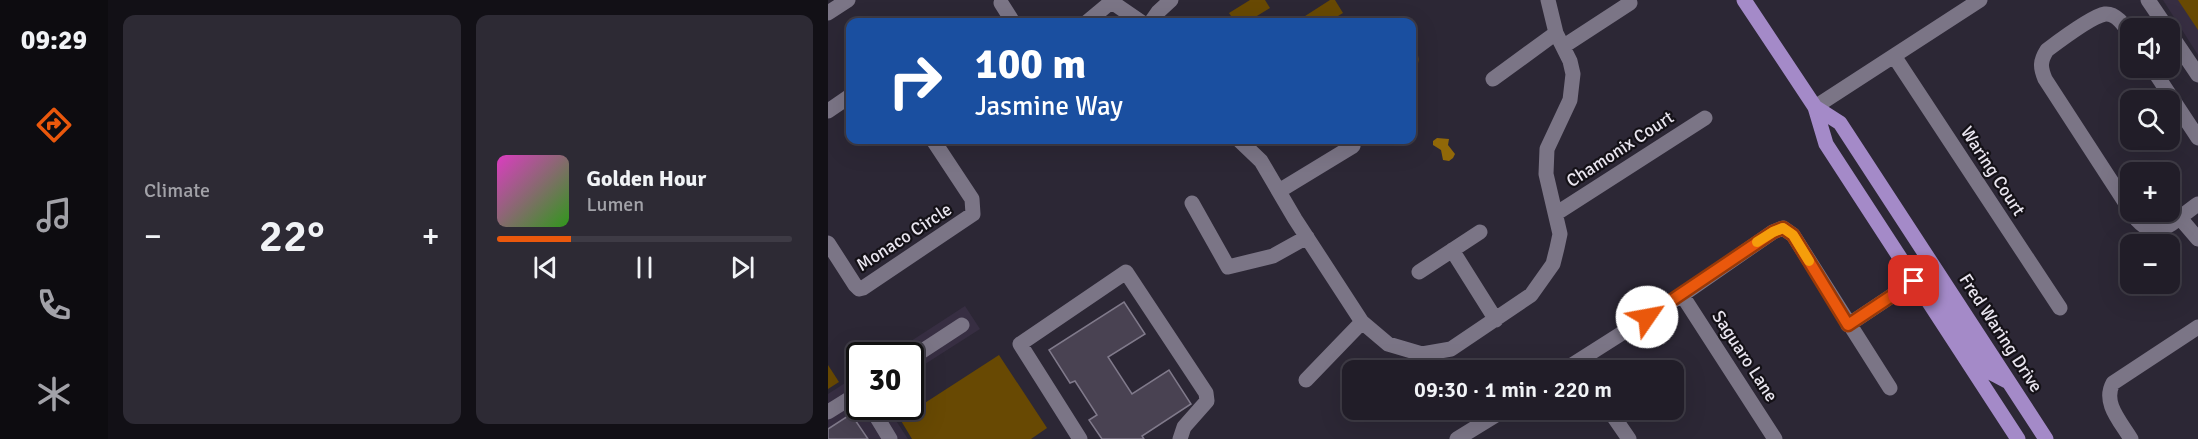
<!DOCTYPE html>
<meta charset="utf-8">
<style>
:root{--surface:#211d28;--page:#2d2a34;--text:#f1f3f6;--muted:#a2a2a8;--line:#3e3b45;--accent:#ea580c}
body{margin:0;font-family:Signika,sans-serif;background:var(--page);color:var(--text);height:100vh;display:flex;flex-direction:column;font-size:22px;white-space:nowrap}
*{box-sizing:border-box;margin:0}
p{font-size:20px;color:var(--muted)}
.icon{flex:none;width:33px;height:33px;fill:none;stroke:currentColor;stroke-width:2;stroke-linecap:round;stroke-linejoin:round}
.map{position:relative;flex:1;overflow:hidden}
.panel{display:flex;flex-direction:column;gap:15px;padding:15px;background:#121016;width:720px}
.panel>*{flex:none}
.hud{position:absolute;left:18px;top:18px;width:570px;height:126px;border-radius:12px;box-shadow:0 6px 24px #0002,0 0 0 2px var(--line);background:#1a4fa0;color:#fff;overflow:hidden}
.fabs{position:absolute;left:1292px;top:18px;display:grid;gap:12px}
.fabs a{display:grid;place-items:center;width:60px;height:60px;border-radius:12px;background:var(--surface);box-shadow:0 6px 24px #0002,0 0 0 2px var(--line);font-size:30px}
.speed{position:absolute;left:18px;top:342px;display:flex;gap:12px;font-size:30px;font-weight:700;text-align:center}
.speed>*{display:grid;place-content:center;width:78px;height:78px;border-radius:50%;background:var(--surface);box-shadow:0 6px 24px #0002,0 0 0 2px var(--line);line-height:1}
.speed .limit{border:3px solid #111;border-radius:9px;background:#fff;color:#111}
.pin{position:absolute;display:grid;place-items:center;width:51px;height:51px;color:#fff;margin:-26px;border-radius:12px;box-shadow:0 3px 9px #0006}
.me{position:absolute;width:66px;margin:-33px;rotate:57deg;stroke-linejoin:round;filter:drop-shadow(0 0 4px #0008)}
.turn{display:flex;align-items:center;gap:21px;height:126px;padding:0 30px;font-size:27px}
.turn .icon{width:78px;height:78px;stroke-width:2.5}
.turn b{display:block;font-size:42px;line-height:51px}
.big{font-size:45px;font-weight:600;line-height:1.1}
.panel .card{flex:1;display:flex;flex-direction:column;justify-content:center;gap:9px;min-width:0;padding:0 21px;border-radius:12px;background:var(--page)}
.song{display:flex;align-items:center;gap:18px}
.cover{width:72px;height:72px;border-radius:9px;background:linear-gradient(135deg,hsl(310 70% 55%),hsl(110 70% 35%))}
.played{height:6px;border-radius:3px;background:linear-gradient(90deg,var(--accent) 25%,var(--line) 25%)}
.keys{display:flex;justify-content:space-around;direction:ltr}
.heat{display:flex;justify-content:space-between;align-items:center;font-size:33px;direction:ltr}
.panel .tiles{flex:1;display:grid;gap:15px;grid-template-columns:repeat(2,1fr)}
.trip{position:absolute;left:514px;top:360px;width:342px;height:60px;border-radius:12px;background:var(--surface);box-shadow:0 6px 24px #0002,0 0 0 2px var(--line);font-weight:600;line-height:60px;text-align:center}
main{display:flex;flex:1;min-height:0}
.menu{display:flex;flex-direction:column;width:108px;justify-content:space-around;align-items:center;background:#0d0c10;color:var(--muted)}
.menu .icon{width:42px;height:42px}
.menu .active{color:var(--accent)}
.menu b{font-size:27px;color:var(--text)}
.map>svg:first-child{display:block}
.built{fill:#372e42}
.green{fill:#684903}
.water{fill:#916808}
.building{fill:#494252;stroke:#807a8b;stroke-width:1.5}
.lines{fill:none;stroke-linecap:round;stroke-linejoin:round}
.minor{stroke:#7b7586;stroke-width:15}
.major{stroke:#a48ac8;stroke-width:15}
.route-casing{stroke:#983908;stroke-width:15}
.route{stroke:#ea580c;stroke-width:10}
.slow{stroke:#f59e0b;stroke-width:10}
.labels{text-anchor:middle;stroke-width:4.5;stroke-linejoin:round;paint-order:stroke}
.street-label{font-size:18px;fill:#e9e5ef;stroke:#141117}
</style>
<main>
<nav class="menu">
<b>09:29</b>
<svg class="icon active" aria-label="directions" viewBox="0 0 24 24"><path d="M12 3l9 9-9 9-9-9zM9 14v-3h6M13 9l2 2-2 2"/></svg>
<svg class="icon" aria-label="music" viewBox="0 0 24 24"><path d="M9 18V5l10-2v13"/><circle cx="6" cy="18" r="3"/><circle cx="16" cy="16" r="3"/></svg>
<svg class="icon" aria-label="phone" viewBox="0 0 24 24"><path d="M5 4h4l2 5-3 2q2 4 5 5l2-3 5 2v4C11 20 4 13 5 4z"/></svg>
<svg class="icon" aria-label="climate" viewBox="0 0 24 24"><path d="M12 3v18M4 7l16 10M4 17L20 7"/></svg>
</nav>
<section class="panel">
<div class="tiles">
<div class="card"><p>Climate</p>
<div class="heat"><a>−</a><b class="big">22°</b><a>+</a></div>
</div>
<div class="card">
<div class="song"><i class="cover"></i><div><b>Golden Hour</b><p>Lumen</p></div></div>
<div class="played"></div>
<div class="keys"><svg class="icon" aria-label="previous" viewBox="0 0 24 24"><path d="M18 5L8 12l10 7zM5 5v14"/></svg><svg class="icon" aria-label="pause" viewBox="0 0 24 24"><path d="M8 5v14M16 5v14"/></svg><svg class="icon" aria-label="next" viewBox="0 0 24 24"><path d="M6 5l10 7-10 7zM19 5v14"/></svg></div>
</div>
</div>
</section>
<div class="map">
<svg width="1370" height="439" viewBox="0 0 1370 439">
<rect width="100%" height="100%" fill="#2c2735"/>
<!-- built -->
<path class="built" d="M 1335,0 L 1370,0 L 1370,55 Z
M 137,306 L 152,329 L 83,373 L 82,356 L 60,356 Z
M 31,374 L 32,406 L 59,407 L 80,439 L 0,439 L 0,394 Z"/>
<!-- green -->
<path class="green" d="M 422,0 L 437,0 L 442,8 L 419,22 L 407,22 L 401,13 Z
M 502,0 L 507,0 L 515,13 L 500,22 L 477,22 L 474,18 Z
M 1350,0 L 1370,0 L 1370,30 Z
M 171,355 L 219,428 L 203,439 L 84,439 L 72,419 Z
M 0,365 L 11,382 L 0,389 Z"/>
<!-- water -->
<path class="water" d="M 584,46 L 588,49 C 592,59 591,66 584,75 Z
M 609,138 L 621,139 L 620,145 L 627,154 L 625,158 L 621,161 L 615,160 L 613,150 L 605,145 L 605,141 Z"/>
<!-- building -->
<path class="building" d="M 296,302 L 317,334 L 280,357 L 304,394 L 341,370 L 363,404 L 314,436 L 316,439 L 274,439 L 261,420 L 269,415 L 247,381 L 242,383 L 221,350 Z
M 23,414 L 40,439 L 0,439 L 0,429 Z"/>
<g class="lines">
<!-- minor -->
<path class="minor" d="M 281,0 L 313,22
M 1320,0 L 1339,28
M 173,3 L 185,22
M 0,13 L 20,0
M 259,22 L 283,2
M 323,22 L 330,12 L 343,0
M 1341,32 L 1370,75
M 1302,34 C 1296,25 1288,13 1277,14 C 1264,16 1231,41 1219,50 C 1212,61 1212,67 1217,79 L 1302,210
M 736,46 L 802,3
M 1066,56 L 1232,308
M 1324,68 L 1370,138
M 665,79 L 728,33
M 987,107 L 1152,0
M 0,111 L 22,96
M 411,140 L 433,161 L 467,219 L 534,322 L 560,344 L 594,354 L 623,349 L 703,295 L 725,264 L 729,248 L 732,234 L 718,174 L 719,149 L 742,100 L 745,74 L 742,61 L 728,33 L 720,0
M 451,191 L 525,146
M 364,203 L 400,267 L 445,256 L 479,237
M 1303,212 C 1327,248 1346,220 1370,204
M 729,213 L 877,118
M 1352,218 L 1370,239
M 0,243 L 27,285 L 31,289 L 35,288 L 145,214 L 144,199 L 105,140
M 624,250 L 668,320
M 591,272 L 652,232
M 854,295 L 947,439
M 1020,325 L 1086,281
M 82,359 L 134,325
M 736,370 L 854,295 L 945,232 L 955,228 L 965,235 L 1062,388
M 478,380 L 534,322
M 42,406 L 62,439
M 781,410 L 801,439
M 0,412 L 32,392
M 252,439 L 192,344 L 298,272 L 378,393 L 379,401 L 356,427 L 352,439
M 629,439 L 676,410
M 1303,439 C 1293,422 1274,403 1285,383 L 1370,327"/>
<!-- major -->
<path class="major" d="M 916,0 L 987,107 L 998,144 L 1190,439
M 987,107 L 1012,123 L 1218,439
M 1086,281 L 1095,276 L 1100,278 L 1162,372 L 1179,381"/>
</g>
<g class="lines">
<defs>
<path id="route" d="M 819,317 L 945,232 L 955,228 L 965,235 L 1020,325 L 1086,281"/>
</defs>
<!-- route casing -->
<use href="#route" class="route-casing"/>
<!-- route -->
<use href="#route" class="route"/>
<!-- slow -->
<path class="slow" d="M 929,242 L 945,232 L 955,228 L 965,235 L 981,261"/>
</g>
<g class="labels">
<!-- street labels -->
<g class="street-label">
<text transform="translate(792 149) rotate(-33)" y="6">Chamonix Court</text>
<text transform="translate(1165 171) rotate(57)" y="6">Waring Court</text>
<text transform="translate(76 237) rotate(-33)" y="6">Monaco Circle</text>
<text transform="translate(1173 333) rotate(57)" y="6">Fred Waring Drive</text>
<text transform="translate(917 356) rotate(57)" y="6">Saguaro Lane</text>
</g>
</g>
</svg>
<div class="fabs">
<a><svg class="icon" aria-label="sound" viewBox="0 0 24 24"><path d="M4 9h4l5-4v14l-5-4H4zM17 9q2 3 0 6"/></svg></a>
<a><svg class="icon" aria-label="search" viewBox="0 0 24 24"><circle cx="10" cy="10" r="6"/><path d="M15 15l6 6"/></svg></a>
<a>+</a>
<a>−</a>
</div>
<div class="speed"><div class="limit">30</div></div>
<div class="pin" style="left:1086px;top:281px;background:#d93025"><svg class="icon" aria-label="arrive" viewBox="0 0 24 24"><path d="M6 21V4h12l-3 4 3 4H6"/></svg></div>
<svg class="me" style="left:819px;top:317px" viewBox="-20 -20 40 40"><circle r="19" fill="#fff"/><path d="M0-13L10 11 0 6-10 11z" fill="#ea580c"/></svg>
<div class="trip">09:30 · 1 min · 220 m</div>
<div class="hud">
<div class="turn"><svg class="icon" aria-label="right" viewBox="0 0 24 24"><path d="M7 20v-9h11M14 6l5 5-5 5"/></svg><div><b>100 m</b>Jasmine Way</div></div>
</div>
</div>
</main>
